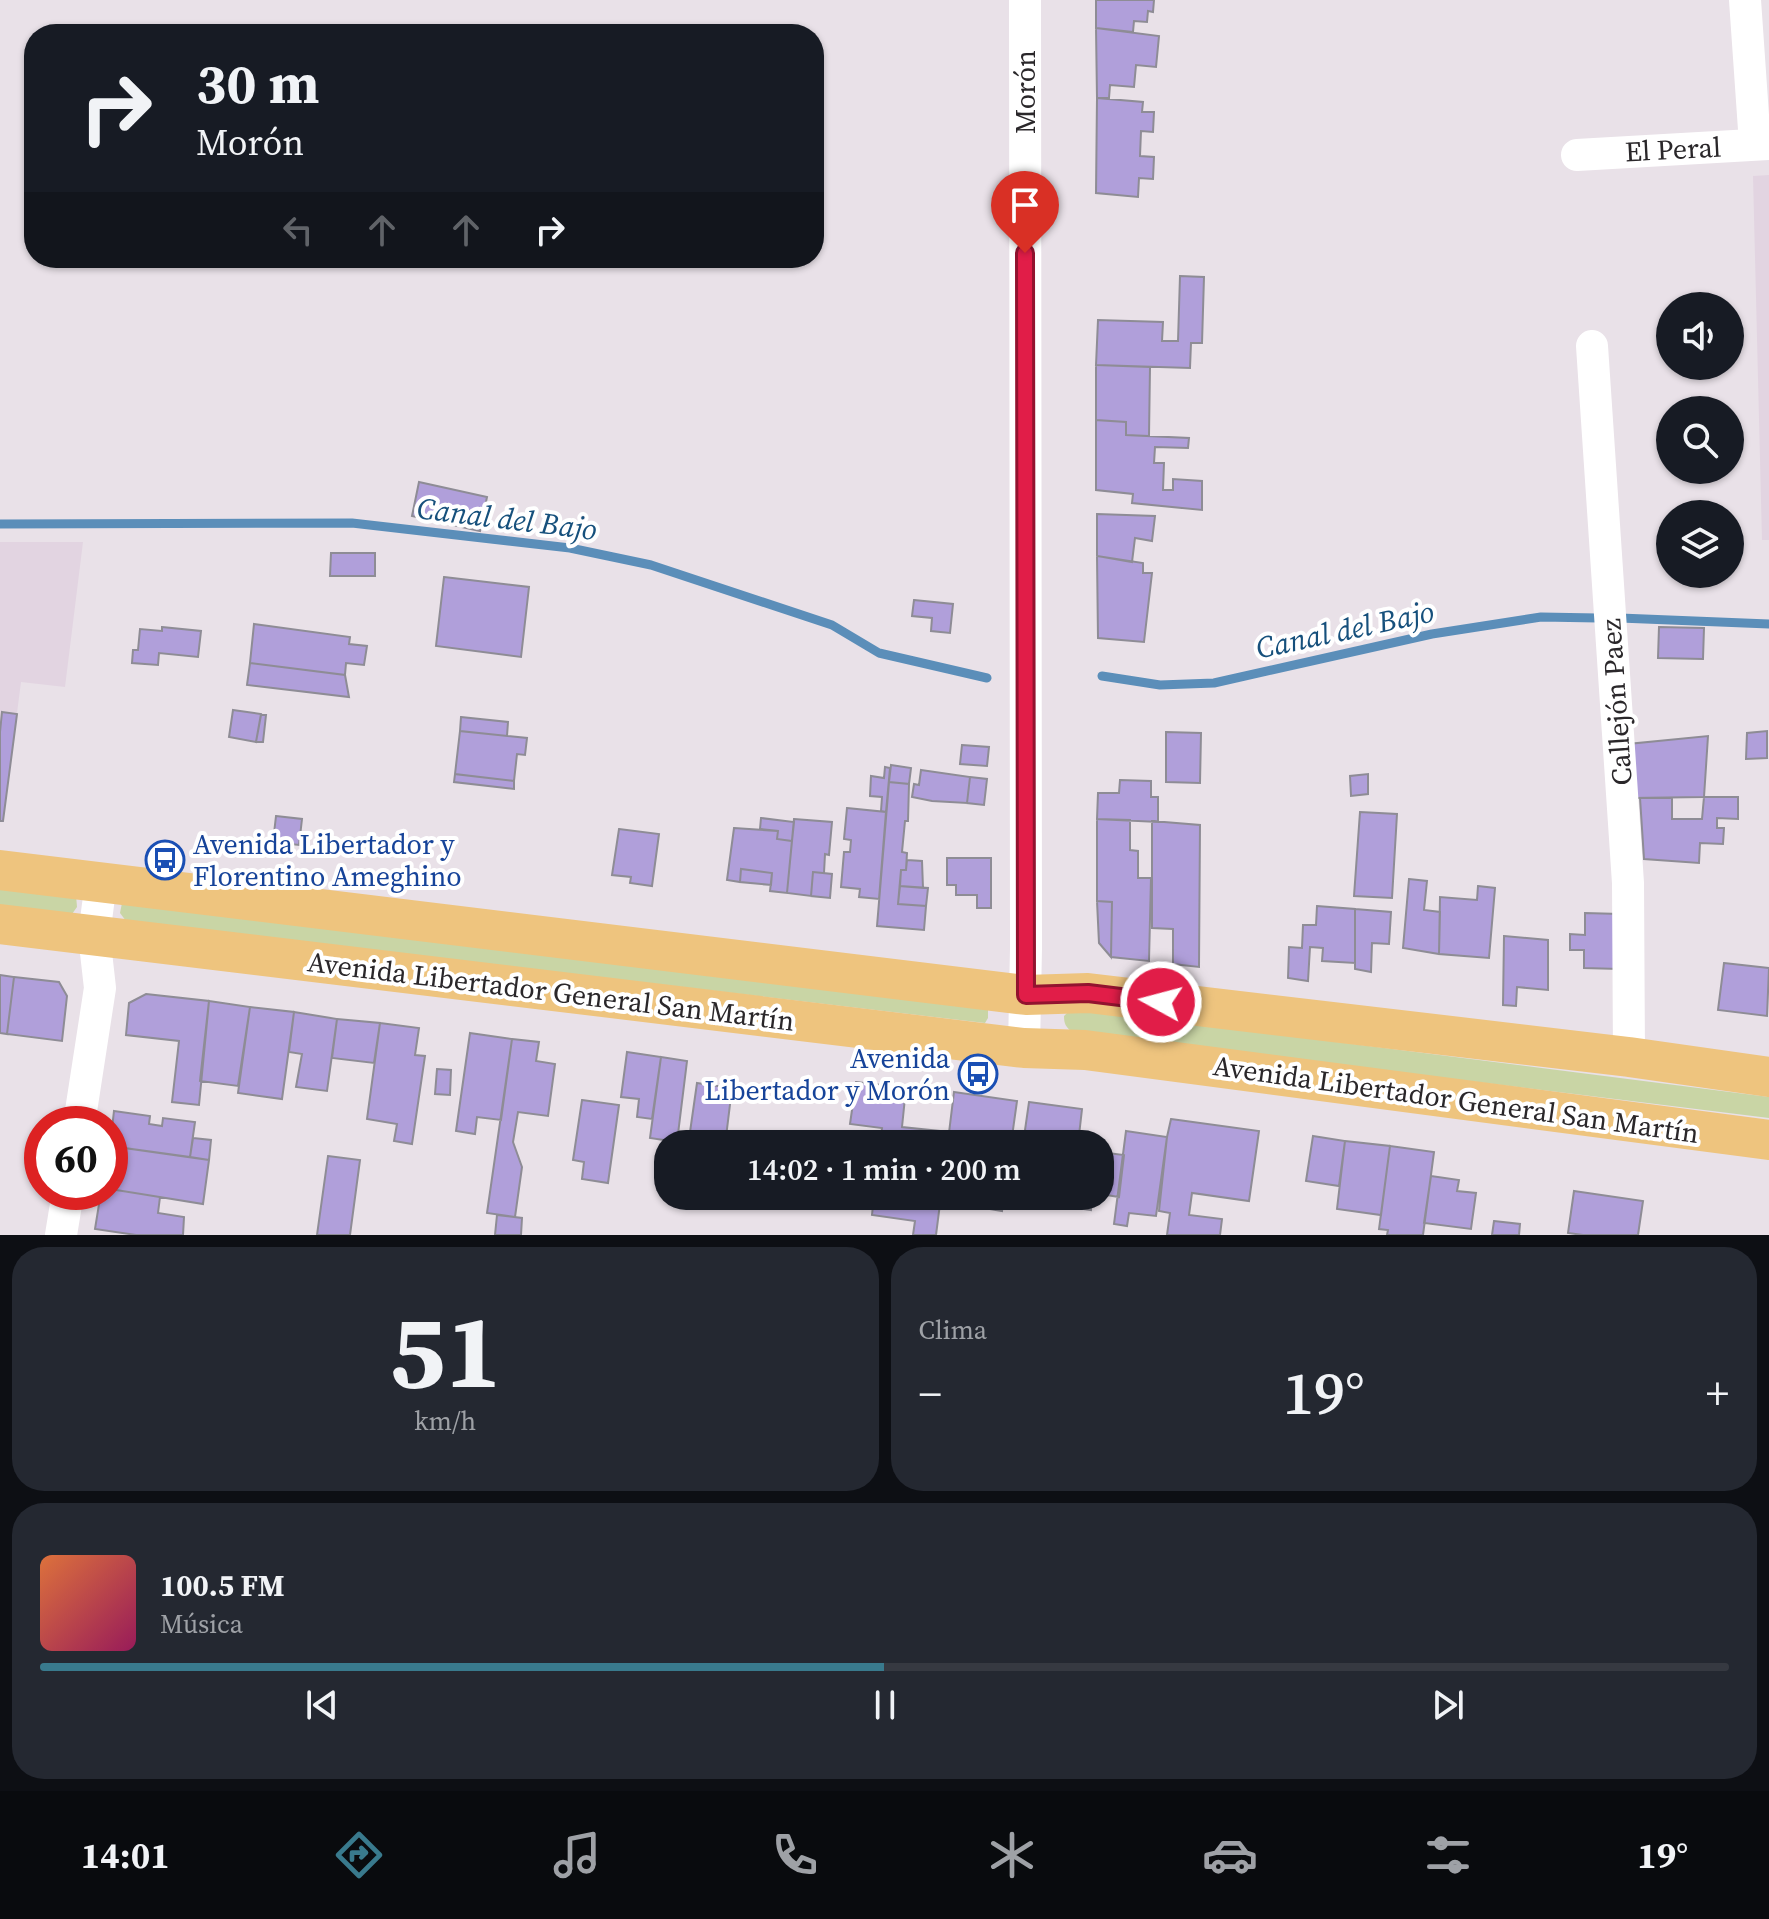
<!DOCTYPE html>
<html lang="es">
<meta charset="utf-8">
<style>
:root{--surface:#171b24;--page:#242831;--text:#f1f3f6;--muted:#9ea1a6;--line:#363941;--accent:#397a8d}
body{margin:0;font-family:"Source Serif 4",serif;background:var(--page);color:var(--text);height:100vh;display:flex;flex-direction:column;font-size:30px;white-space:nowrap}
*{box-sizing:border-box;margin:0}
p{font-size:26px;color:var(--muted)}
.icon{flex:none;width:44px;height:44px;fill:none;stroke:currentColor;stroke-width:2;stroke-linecap:round;stroke-linejoin:round}
.map{position:relative;height:1235px;overflow:hidden}
.panel{display:flex;flex-direction:column;gap:12px;padding:12px;background:#0d0f14;flex:1}
.panel>*{flex:none}
.hud{position:absolute;left:24px;top:24px;width:800px;height:244px;border-radius:32px;box-shadow:0 2px 6px #0004;background:#171b24;color:var(--text);overflow:hidden}
.tools{position:absolute;left:1656px;top:292px;display:grid;gap:16px}
.tools a{display:grid;place-items:center;width:88px;height:88px;border-radius:50%;background:var(--surface);box-shadow:0 2px 6px #0004;font-size:40px}
.speed{position:absolute;left:24px;top:1106px;display:flex;gap:16px;font-size:40px;font-weight:700;text-align:center}
.speed>*{display:grid;place-content:center;width:104px;height:104px;border-radius:50%;background:var(--surface);box-shadow:0 2px 6px #0004;line-height:1}
.speed .limit{border:12px solid #d22;background:#fff;color:#111}
.pin{position:absolute;display:grid;place-items:center;width:68px;height:68px;color:#fff;margin:-82px -34px;border-radius:50% 50% 50% 0;rotate:-45deg;box-shadow:0 0 8px #0007}
.pin .icon{rotate:45deg}
.me{position:absolute;width:88px;margin:-44px;rotate:277deg;stroke-linejoin:round;filter:drop-shadow(0 0 6px #0008)}
.turn{display:flex;align-items:center;gap:28px;height:168px;padding:0 40px;font-size:36px}
.turn .icon{width:104px;height:104px;stroke-width:2.5}
.turn b{display:block;font-size:56px;line-height:68px}
.lanes{display:flex;align-items:center;height:76px;padding:0 40px;background:#0003;justify-content:center;gap:40px;direction:ltr}
.lanes .off{opacity:.35}
.big{font-size:60px;font-weight:600;line-height:1.1}
.panel .widget{flex:1;display:flex;flex-direction:column;justify-content:center;gap:12px;min-width:0;padding:0 28px;border-radius:32px;background:var(--page)}
.panel .dial{align-items:center;gap:0}
.dial b{font-size:104px;line-height:1}
.song{display:flex;align-items:center;gap:24px}
.cover{width:96px;height:96px;border-radius:12px;background:linear-gradient(135deg,hsl(20 70% 55%),hsl(330 70% 35%))}
.played{height:8px;border-radius:4px;background:linear-gradient(90deg,var(--accent) 50%,var(--line) 50%)}
.keys{display:flex;justify-content:space-around;direction:ltr}
.heat{display:flex;justify-content:space-between;align-items:center;font-size:44px;direction:ltr}
.panel .tiles{flex:1;display:grid;gap:12px;grid-template-columns:1fr 1fr}
.widget:last-child{grid-column:span 2}
.trip{position:absolute;left:654px;top:1130px;width:460px;height:80px;border-radius:32px;background:var(--surface);box-shadow:0 2px 6px #0004;font-weight:600;line-height:80px;text-align:center}
.menu{display:flex;height:128px;justify-content:space-around;align-items:center;background:#090b0e;color:var(--muted)}
.menu .icon{width:56px;height:56px}
.menu .current{color:var(--accent)}
.menu b{font-size:36px;color:var(--text)}
.map>svg:first-child{display:block}
.built{fill:#e2d4e1}
.green{fill:#c9d5a5}
.lines{fill:none;stroke-linecap:round;stroke-linejoin:round}
.stream{stroke:#5b8eb9;stroke-width:9}
.building{fill:#b09fda;stroke:#8e8c95;stroke-width:2}
.minor{stroke:#fff;stroke-width:32}
.major{stroke:#eec47e;stroke-width:40}
.route-casing{stroke:#92132f;stroke-width:20}
.route{stroke:#e11d48;stroke-width:14}
.labels{text-anchor:middle;stroke-width:8;stroke-linejoin:round;paint-order:stroke}
.street-label{font-size:28px;fill:#2a272a;stroke:#fff}
.transit-label{font-size:28px;fill:#164399;stroke:#fff;text-anchor:start}
.water-label{font-size:30px;font-style:italic;fill:#16507c;stroke:#fff}
</style>
<div class="map">
<svg width="1769" height="1235" viewBox="0 0 1769 1235">
<rect width="100%" height="100%" fill="#e9e1e8"/>
<!-- built -->
<path class="built" d="M 1769,175 L 1769,540 L 1762,540 L 1753,176 Z
M 0,542 L 83,542 L 65,687 L 21,682 L 3,821 L 0,821 Z"/>
<!-- green -->
<path class="green" d="M 0,884 L 76,895 L 77,907 L 72,914 L 0,906 Z
M 122,903 L 988,1009 L 988,1018 L 985,1023 L 126,921 L 120,913 Z
M 1077,1009 L 1769,1097 L 1769,1118 L 1072,1032 C 1066,1027 1064,1024 1064,1016 L 1069,1011 Z"/>
<g class="lines">
<!-- stream -->
<path class="stream" d="M 0,524 L 352,523 L 570,548 L 651,565 L 832,625 L 879,653 L 987,678
M 1620,618 L 1769,624
M 1102,676 L 1160,685 L 1214,683 L 1432,634 L 1541,617 L 1598,618"/>
</g>
<!-- building -->
<path class="building" d="M 1096,0 L 1154,0 L 1153,12 L 1148,11 L 1147,22 L 1134,21 L 1133,32 L 1096,28 Z
M 1096,28 L 1159,36 L 1156,67 L 1136,65 L 1134,87 L 1110,85 L 1109,98 L 1097,98 Z
M 1097,98 L 1143,102 L 1142,112 L 1154,112 L 1153,132 L 1141,131 L 1140,156 L 1154,157 L 1153,179 L 1139,178 L 1138,197 L 1096,193 Z
M 1180,276 L 1204,277 L 1202,343 L 1191,343 L 1190,368 L 1096,365 L 1098,320 L 1163,322 L 1162,341 L 1178,341 Z
M 1096,365 L 1150,367 L 1149,436 L 1126,435 L 1126,422 L 1096,420 Z
M 1096,420 L 1126,422 L 1126,435 L 1189,438 L 1188,448 L 1155,447 L 1154,463 L 1164,463 L 1163,490 L 1173,490 L 1173,479 L 1202,481 L 1202,510 L 1132,503 L 1133,494 L 1096,490 Z
M 419,482 L 487,497 L 480,531 L 412,516 Z
M 1097,514 L 1155,516 L 1152,541 L 1135,538 L 1132,562 L 1097,556 Z
M 331,553 L 375,553 L 375,576 L 330,576 Z
M 1097,556 L 1143,563 L 1143,573 L 1152,573 L 1144,642 L 1098,638 Z
M 444,577 L 529,587 L 521,657 L 436,646 Z
M 914,600 L 953,604 L 950,633 L 931,631 L 932,618 L 912,616 Z
M 254,624 L 350,637 L 349,644 L 367,646 L 364,665 L 346,663 L 345,675 L 250,663 Z
M 162,627 L 201,631 L 198,657 L 159,653 L 158,665 L 132,663 L 133,650 L 138,650 L 140,629 L 162,631 Z
M 1659,627 L 1704,628 L 1703,659 L 1658,658 Z
M 250,663 L 345,675 L 349,697 L 247,685 Z
M 233,710 L 261,714 L 256,742 L 229,737 Z
M 2,712 L 17,714 L 3,821 L 0,821 L 0,732 Z
M 261,715 L 266,715 L 263,742 L 256,742 Z
M 461,717 L 508,722 L 507,736 L 460,731 Z
M 460,731 L 527,738 L 525,755 L 517,754 L 514,781 L 455,774 Z
M 1767,731 L 1767,758 L 1746,759 L 1747,733 Z
M 1166,732 L 1201,733 L 1200,783 L 1166,782 Z
M 1708,736 L 1704,797 L 1631,798 L 1628,744 Z
M 962,745 L 989,747 L 987,766 L 960,764 Z
M 891,765 L 911,768 L 909,784 L 889,782 Z
M 885,767 L 890,768 L 886,812 L 881,811 L 882,797 L 870,796 L 871,776 L 884,778 Z
M 921,770 L 970,777 L 967,803 L 932,801 L 912,797 L 914,784 L 919,785 Z
M 455,774 L 514,781 L 514,789 L 454,782 Z
M 1368,774 L 1368,794 L 1351,796 L 1350,776 Z
M 970,777 L 987,779 L 984,805 L 967,803 Z
M 1120,780 L 1151,781 L 1151,797 L 1158,797 L 1158,822 L 1097,819 L 1098,793 L 1119,793 Z
M 889,782 L 909,784 L 908,821 L 905,821 L 902,852 L 907,853 L 906,870 L 901,870 L 898,904 L 926,906 L 924,930 L 877,926 Z
M 1704,797 L 1738,797 L 1738,819 L 1717,818 L 1717,828 L 1724,828 L 1723,844 L 1700,843 L 1699,863 L 1644,859 L 1640,798 L 1672,798 L 1672,819 L 1702,819 Z
M 847,808 L 886,812 L 879,899 L 859,897 L 860,889 L 841,887 L 844,852 L 850,852 L 851,840 L 844,839 Z
M 1360,812 L 1397,814 L 1392,898 L 1354,896 Z
M 276,816 L 302,819 L 299,845 L 273,842 Z
M 761,818 L 794,822 L 792,841 L 777,839 L 778,831 L 760,829 Z
M 794,819 L 832,822 L 829,855 L 825,854 L 824,873 L 813,872 L 811,896 L 787,893 Z
M 1097,819 L 1130,820 L 1130,850 L 1138,851 L 1138,878 L 1151,878 L 1149,961 L 1111,957 L 1112,902 L 1097,901 Z
M 1152,821 L 1200,825 L 1199,967 L 1173,964 L 1173,929 L 1152,928 Z
M 734,828 L 778,831 L 777,839 L 792,841 L 787,893 L 770,891 L 772,873 L 741,869 L 740,882 L 727,880 Z
M 619,829 L 659,834 L 652,886 L 630,883 L 631,877 L 612,875 Z
M 947,858 L 991,858 L 991,908 L 977,908 L 977,895 L 956,895 L 956,885 L 947,885 Z
M 907,860 L 922,861 L 923,888 L 900,886 L 901,870 L 906,870 Z
M 741,869 L 772,873 L 771,885 L 740,882 Z
M 813,872 L 832,874 L 830,898 L 811,896 Z
M 1409,879 L 1427,881 L 1424,910 L 1440,912 L 1439,954 L 1403,948 Z
M 900,886 L 928,888 L 926,906 L 898,904 Z
M 1478,886 L 1495,888 L 1489,958 L 1439,954 L 1440,897 L 1477,900 Z
M 1097,901 L 1112,902 L 1111,957 L 1099,943 Z
M 1317,906 L 1355,909 L 1355,963 L 1322,961 L 1323,948 L 1310,947 L 1308,981 L 1288,978 L 1289,947 L 1302,948 L 1303,925 L 1316,925 Z
M 1355,909 L 1391,912 L 1389,944 L 1372,943 L 1371,972 L 1355,969 Z
M 1585,913 L 1620,914 L 1619,969 L 1584,968 L 1584,950 L 1570,950 L 1570,934 L 1585,935 Z
M 1504,936 L 1548,940 L 1548,990 L 1517,987 L 1516,1006 L 1503,1005 Z
M 1724,963 L 1769,968 L 1767,1016 L 1718,1010 Z
M 0,975 L 14,977 L 7,1034 L 0,1033 Z
M 14,977 L 59,982 L 67,996 L 62,1041 L 7,1034 Z
M 146,994 L 209,1001 L 199,1105 L 172,1102 L 179,1041 L 126,1035 L 129,1003 Z
M 209,1001 L 250,1007 L 238,1086 L 200,1081 Z
M 250,1007 L 294,1012 L 282,1099 L 238,1093 Z
M 294,1012 L 337,1019 L 327,1091 L 296,1087 L 302,1054 L 289,1052 Z
M 337,1019 L 380,1023 L 374,1063 L 332,1058 Z
M 380,1023 L 419,1028 L 415,1055 L 425,1056 L 412,1144 L 394,1141 L 397,1124 L 367,1119 Z
M 470,1033 L 512,1039 L 501,1120 L 477,1117 L 475,1134 L 456,1131 Z
M 512,1039 L 539,1042 L 536,1061 L 555,1064 L 548,1116 L 518,1112 L 513,1142 L 522,1167 L 515,1217 L 487,1213 Z
M 627,1052 L 661,1057 L 652,1119 L 637,1117 L 639,1099 L 621,1097 Z
M 661,1057 L 687,1061 L 677,1142 L 650,1138 Z
M 437,1069 L 451,1070 L 450,1095 L 435,1094 Z
M 856,1082 L 906,1088 L 902,1127 L 949,1132 L 948,1144 L 880,1144 L 882,1128 L 850,1124 Z
M 697,1083 L 732,1088 L 726,1137 L 690,1132 Z
M 954,1092 L 1017,1101 L 1011,1144 L 969,1144 L 948,1141 Z
M 582,1100 L 619,1105 L 608,1183 L 582,1179 L 584,1162 L 573,1160 Z
M 1029,1102 L 1082,1109 L 1078,1144 L 1023,1144 Z
M 114,1111 L 150,1116 L 149,1124 L 162,1126 L 163,1118 L 195,1122 L 190,1157 L 110,1146 Z
M 1171,1119 L 1259,1131 L 1249,1201 L 1192,1193 L 1189,1215 L 1222,1219 L 1220,1235 L 1167,1235 L 1170,1213 L 1159,1211 L 1167,1137 Z
M 1126,1131 L 1167,1137 L 1156,1216 L 1129,1213 L 1127,1226 L 1114,1224 Z
M 1313,1136 L 1345,1141 L 1339,1186 L 1306,1181 Z
M 193,1138 L 211,1140 L 209,1160 L 190,1157 Z
M 1345,1141 L 1390,1146 L 1381,1215 L 1337,1209 Z
M 110,1146 L 209,1160 L 203,1204 L 110,1189 Z
M 1390,1146 L 1434,1152 L 1423,1235 L 1387,1235 L 1388,1230 L 1379,1229 Z
M 1100,1152 L 1124,1155 L 1119,1197 L 1100,1194 Z
M 328,1156 L 360,1160 L 350,1235 L 317,1235 Z
M 1431,1176 L 1459,1180 L 1457,1191 L 1476,1193 L 1471,1229 L 1424,1223 Z
M 110,1189 L 160,1197 L 158,1213 L 184,1217 L 183,1235 L 136,1235 L 95,1229 L 101,1192 L 110,1192 Z
M 1574,1191 L 1643,1201 L 1638,1235 L 1583,1235 L 1568,1233 Z
M 874,1196 L 941,1196 L 936,1235 L 913,1235 L 915,1221 L 872,1215 Z
M 980,1196 L 1004,1196 L 1002,1211 L 978,1207 Z
M 1040,1196 L 1071,1196 L 1070,1207 L 1039,1203 Z
M 1071,1196 L 1092,1196 L 1091,1210 L 1070,1207 Z
M 497,1215 L 522,1218 L 521,1235 L 495,1235 Z
M 1494,1221 L 1520,1224 L 1519,1235 L 1492,1235 Z"/>
<g class="lines">
<!-- minor -->
<path class="minor" d="M 1745,0 L 1755,144
M 1577,155 L 1769,144
M 1592,346 L 1628,883 L 1629,1057
M 1024,1048 L 1026,948 L 1025,0
M 79,1124 L 100,988 L 94,935 L 101,882
M 61,1235 L 68,1192"/>
<!-- major -->
<path class="major" d="M 0,870 L 1026,995 L 1088,993 L 1629,1057 L 1769,1077
M 0,924 L 1024,1048 L 1085,1050 L 1769,1140"/>
</g>
<g class="lines">
<defs>
<path id="route" d="M 1025,253 L 1026,995 L 1088,993 L 1161,1002"/>
</defs>
<!-- route casing -->
<use href="#route" class="route-casing"/>
<!-- route -->
<use href="#route" class="route"/>
</g>
<!-- icons -->
<defs>
<symbol id="bus-ring" viewBox="-11 -11 22 22"><circle r="9.5" fill="#fff" stroke="#1a4fb4" stroke-width="1.5"/><path d="M-5-6H5V4H4V6H2V4H-2V6H-4V4H-5ZM-3.5-4V0h7V-4ZM-3.5 1.2v1.5H-2V1.2ZM2 1.2v1.5H3.5V1.2Z" fill="#1a4fb4"/></symbol>
</defs>
<g fill-rule="evenodd">
<use href="#bus-ring" x="143" y="838" width="44" height="44"/>
<use href="#bus-ring" x="956" y="1052" width="44" height="44"/>
</g>
<g class="labels">
<!-- street labels -->
<g class="street-label">
<text transform="translate(1025 92) rotate(-90)" y="10">Morón</text>
<text transform="translate(1673 149) rotate(-3)" y="10">El Peral</text>
<text transform="translate(1616 702) rotate(-94)" y="10">Callejón Paez</text>
<text transform="translate(551 991) rotate(7)" y="10">Avenida Libertador General San Martín</text>
<text transform="translate(1456 1099) rotate(8)" y="10">Avenida Libertador General San Martín</text>
</g>
<!-- transit labels -->
<g class="transit-label">
<text x="193" y="854">Avenida Libertador y<tspan x="193" dy="32">Florentino Ameghino</tspan></text>
<text x="950" y="1068" text-anchor="end">Avenida<tspan x="950" dy="32">Libertador y Morón</tspan></text>
</g>
<!-- water labels -->
<g class="water-label">
<text transform="translate(507 519) rotate(7)" y="10">Canal del Bajo</text>
<text transform="translate(1345 630) rotate(-12)" y="10">Canal del Bajo</text>
</g>
</g>
</svg>
<div class="tools">
<a><svg class="icon" aria-label="sound" viewBox="0 0 24 24"><path d="M4 9h4l5-4v14l-5-4H4zM17 9q2 3 0 6"/></svg></a>
<a><svg class="icon" aria-label="search" viewBox="0 0 24 24"><circle cx="10" cy="10" r="6"/><path d="M15 15l6 6"/></svg></a>
<a><svg class="icon" aria-label="layers" viewBox="0 0 24 24"><path d="M12 4l9 5-9 5-9-5zM3 14l9 5 9-5"/></svg></a>
</div>
<div class="speed"><div class="limit">60</div></div>
<div class="pin" style="left:1025px;top:253px;background:#d93025"><svg class="icon" aria-label="arrive" viewBox="0 0 24 24"><path d="M6 21V4h12l-3 4 3 4H6"/></svg></div>
<svg class="me" style="left:1161px;top:1002px" viewBox="-20 -20 40 40"><circle r="17" fill="#e11d48" stroke="#fff" stroke-width="3"/><path d="M0-11L8 9 0 5-8 9z" fill="#fff"/></svg>
<div class="trip">14:02 · 1 min · 200 m</div>
<div class="hud">
<div class="turn"><svg class="icon" aria-label="right" viewBox="0 0 24 24"><path d="M7 20v-9h11M14 6l5 5-5 5"/></svg><div><b>30 m</b>Morón</div></div>
<div class="lanes"><svg class="icon off" aria-label="left" viewBox="0 0 24 24"><path d="M17 20v-9H6M10 6l-5 5 5 5"/></svg><svg class="icon off" aria-label="ahead" viewBox="0 0 24 24"><path d="M12 20V5M6 11l6-6 6 6"/></svg><svg class="icon off" aria-label="ahead" viewBox="0 0 24 24"><path d="M12 20V5M6 11l6-6 6 6"/></svg><svg class="icon" aria-label="right" viewBox="0 0 24 24"><path d="M7 20v-9h11M14 6l5 5-5 5"/></svg></div>
</div>
</div>
<section class="panel">
<div class="tiles">
<div class="widget dial"><b>51</b><p>km/h</p></div>
<div class="widget"><p>Clima</p>
<div class="heat"><a>−</a><b class="big">19°</b><a>+</a></div>
</div>
<div class="widget">
<div class="song"><i class="cover"></i><div><b>100.5 FM</b><p>Música</p></div></div>
<div class="played"></div>
<div class="keys"><svg class="icon" aria-label="previous" viewBox="0 0 24 24"><path d="M18 5L8 12l10 7zM5 5v14"/></svg><svg class="icon" aria-label="pause" viewBox="0 0 24 24"><path d="M8 5v14M16 5v14"/></svg><svg class="icon" aria-label="next" viewBox="0 0 24 24"><path d="M6 5l10 7-10 7zM19 5v14"/></svg></div>
</div>
</div>
</section>
<nav class="menu">
<b>14:01</b>
<svg class="icon current" aria-label="directions" viewBox="0 0 24 24"><path d="M12 3l9 9-9 9-9-9zM9 14v-3h6M13 9l2 2-2 2"/></svg>
<svg class="icon" aria-label="music" viewBox="0 0 24 24"><path d="M9 18V5l10-2v13"/><circle cx="6" cy="18" r="3"/><circle cx="16" cy="16" r="3"/></svg>
<svg class="icon" aria-label="phone" viewBox="0 0 24 24"><path d="M5 4h4l2 5-3 2q2 4 5 5l2-3 5 2v4C11 20 4 13 5 4z"/></svg>
<svg class="icon" aria-label="climate" viewBox="0 0 24 24"><path d="M12 3v18M4 7l16 10M4 17L20 7"/></svg>
<svg class="icon" aria-label="car" viewBox="0 0 24 24"><path d="M5 17H2v-5l4-1 3-4h7l3 4 3 1v5h-3M9 17h6M6 11h13"/><circle cx="7" cy="17" r="2"/><circle cx="17" cy="17" r="2"/></svg>
<svg class="icon" aria-label="filters" viewBox="0 0 24 24"><path d="M4 7h16M4 17h16"/><circle cx="9" cy="7" r="2"/><circle cx="15" cy="17" r="2"/></svg>
<b>19°</b>
</nav>
